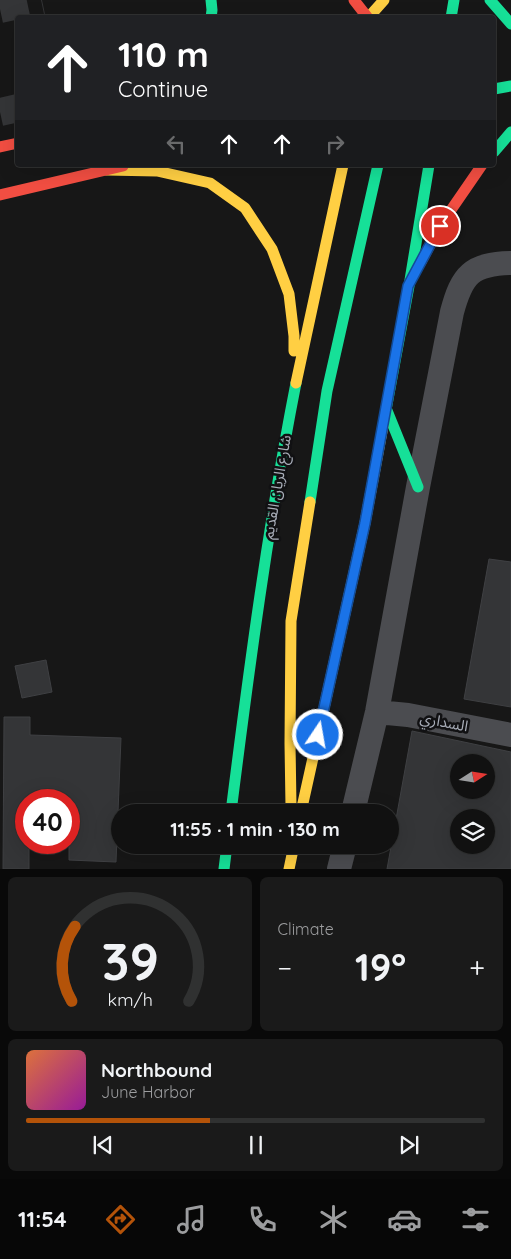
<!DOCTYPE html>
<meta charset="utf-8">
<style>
:root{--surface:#111;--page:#1a1a1a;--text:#f1f3f6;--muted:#9c9d9f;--line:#303131;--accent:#b45309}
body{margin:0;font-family:Quicksand,"Noto Sans Arabic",sans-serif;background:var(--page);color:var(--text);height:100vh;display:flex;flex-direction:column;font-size:19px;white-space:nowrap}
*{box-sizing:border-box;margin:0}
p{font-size:16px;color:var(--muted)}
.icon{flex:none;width:28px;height:28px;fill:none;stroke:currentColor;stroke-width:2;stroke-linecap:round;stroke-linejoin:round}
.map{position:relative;height:869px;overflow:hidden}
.drawer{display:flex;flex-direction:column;gap:8px;padding:8px;background:#090909;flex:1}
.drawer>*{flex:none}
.hud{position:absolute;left:15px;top:15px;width:481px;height:152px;border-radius:5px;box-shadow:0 5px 20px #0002,0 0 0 1px var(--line);background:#202124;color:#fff;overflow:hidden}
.needle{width:32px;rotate:78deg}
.fabs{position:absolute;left:450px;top:754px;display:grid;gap:10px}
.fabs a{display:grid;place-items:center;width:45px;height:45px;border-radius:50%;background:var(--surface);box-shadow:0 5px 20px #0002,0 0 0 1px var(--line);font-size:25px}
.speed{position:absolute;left:15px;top:789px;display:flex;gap:10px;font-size:25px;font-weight:700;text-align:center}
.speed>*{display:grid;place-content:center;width:65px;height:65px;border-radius:50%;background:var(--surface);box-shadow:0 5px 20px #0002,0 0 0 1px var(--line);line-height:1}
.speed .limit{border:8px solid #d22;background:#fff;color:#111}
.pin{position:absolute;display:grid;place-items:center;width:42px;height:42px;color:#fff;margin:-21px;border:2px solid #fff;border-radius:50%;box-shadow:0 1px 5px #0007}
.me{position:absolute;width:55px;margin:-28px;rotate:12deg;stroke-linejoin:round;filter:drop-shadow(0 0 4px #0008)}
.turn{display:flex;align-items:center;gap:18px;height:105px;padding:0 20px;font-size:22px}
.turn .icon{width:65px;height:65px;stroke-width:2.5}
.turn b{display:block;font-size:35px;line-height:42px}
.lanes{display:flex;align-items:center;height:48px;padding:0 20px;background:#0003;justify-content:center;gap:25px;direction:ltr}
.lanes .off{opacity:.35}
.big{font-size:38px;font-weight:800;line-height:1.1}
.drawer .widget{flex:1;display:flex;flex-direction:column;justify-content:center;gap:8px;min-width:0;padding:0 18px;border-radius:8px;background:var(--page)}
.drawer .dial{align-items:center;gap:0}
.dial svg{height:130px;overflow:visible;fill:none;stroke:var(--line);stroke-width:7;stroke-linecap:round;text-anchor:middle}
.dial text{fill:var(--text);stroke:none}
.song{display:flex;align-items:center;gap:15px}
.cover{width:60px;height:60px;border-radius:8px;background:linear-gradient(135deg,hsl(20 70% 55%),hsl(300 70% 35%))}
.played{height:5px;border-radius:2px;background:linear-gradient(90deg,var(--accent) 40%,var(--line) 40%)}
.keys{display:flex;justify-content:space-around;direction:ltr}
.heat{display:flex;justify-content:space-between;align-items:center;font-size:28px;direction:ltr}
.drawer .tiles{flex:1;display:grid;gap:8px;grid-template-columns:1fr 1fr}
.widget:last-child{grid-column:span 2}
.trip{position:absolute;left:111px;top:804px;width:288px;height:50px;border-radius:25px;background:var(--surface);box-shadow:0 5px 20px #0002,0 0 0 1px var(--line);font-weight:800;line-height:50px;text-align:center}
.tab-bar{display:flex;height:80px;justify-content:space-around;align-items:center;background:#070707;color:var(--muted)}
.tab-bar .icon{width:35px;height:35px}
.tab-bar .selected{color:var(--accent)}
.tab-bar b{font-size:22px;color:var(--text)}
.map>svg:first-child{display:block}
.building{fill:#343537;stroke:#3f4043;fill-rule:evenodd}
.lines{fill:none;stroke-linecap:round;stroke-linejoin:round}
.highway-tunnel{stroke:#343537;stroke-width:28;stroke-dasharray:28 14;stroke-linecap:butt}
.street{stroke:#4b4c50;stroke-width:24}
.fast{stroke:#16e098;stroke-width:11}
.slow{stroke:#ffcf43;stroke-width:11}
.jam{stroke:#f24e42;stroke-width:11}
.route-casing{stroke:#114b97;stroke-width:12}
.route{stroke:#1a73e8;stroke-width:9}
.labels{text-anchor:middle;stroke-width:5;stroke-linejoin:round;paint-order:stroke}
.street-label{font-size:15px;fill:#a8adb8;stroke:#111113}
</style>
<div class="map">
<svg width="511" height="869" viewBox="0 0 511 869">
<rect width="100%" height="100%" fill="#171717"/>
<!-- building -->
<path class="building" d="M 489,559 L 511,562 L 511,707 L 464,699 Z
M 46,660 L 52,692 L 22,698 L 15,666 Z
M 4,717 L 30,717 L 30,735 L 121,738 L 116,862 L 69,860 L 69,800 L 26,800 L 26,842 L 29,842 L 29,869 L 3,869 Z
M 412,731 L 511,752 L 511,869 L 387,869 ZM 459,762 L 486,762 L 486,790 L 459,790 ZM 459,818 L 486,818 L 486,845 L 459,845 Z"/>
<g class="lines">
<!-- highway-tunnel -->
<path class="highway-tunnel" d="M 0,9 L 42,0
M 0,112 L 18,108"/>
<!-- street -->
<path class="street" d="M 377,712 L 408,715 L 511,735
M 353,812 L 377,712 L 418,487 L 452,312 C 462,275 471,264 511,263
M 339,869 L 345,845"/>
<!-- fast -->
<path class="fast" d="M 211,0 L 212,10 L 211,18
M 490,0 L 511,24
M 451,18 L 454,0
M 494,89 L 511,86
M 494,152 L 511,132
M 386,408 L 418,487
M 383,426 L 409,286 L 429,165
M 310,502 L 327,391 L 378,165
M 231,812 C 249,669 268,525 296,383
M 224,869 L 227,845"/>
<!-- slow -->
<path class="slow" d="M 368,18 L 384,0
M 106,170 L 157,171 L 210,183 L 245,208 L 272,249 L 289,294 L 294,336 L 294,351
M 296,383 L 343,165
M 291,806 L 290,743 L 291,621 L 310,502
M 301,812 L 365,523 L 383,426
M 289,869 L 294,845"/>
<!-- jam -->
<path class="jam" d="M 354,0 L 368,18
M 0,147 L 18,143
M 0,195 L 123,166
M 421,262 L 440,226 L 482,165"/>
</g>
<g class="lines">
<defs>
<path id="route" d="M 318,735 L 365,523 L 408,286 L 440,226"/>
</defs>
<!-- route casing -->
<use href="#route" class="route-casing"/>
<!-- route -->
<use href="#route" class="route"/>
</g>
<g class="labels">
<!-- street labels -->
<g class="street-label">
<text transform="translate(277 487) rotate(-80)" y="5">شارع الريان القديم</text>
<text transform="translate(444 722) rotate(11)" y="5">السداري</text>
</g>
</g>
</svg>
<div class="fabs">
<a><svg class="needle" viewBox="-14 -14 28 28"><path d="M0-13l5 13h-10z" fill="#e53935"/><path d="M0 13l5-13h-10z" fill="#9c9d9f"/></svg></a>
<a><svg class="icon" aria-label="layers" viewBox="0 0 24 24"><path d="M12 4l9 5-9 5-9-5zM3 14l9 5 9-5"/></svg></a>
</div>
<div class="speed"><div class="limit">40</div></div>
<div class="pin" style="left:440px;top:226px;background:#d93025"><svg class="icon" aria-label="arrive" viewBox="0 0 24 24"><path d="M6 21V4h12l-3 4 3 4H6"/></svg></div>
<svg class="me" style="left:318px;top:735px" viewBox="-20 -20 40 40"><circle r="17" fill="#1a73e8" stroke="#fff" stroke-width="3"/><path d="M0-11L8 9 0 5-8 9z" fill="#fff"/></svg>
<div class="trip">11:55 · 1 min · 130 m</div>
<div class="hud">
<div class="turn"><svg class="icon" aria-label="ahead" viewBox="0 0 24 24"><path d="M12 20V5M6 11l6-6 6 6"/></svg><div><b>110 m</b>Continue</div></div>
<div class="lanes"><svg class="icon off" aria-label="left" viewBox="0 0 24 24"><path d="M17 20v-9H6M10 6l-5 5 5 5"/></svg><svg class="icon" aria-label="ahead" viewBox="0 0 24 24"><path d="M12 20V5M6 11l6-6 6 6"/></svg><svg class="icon" aria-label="ahead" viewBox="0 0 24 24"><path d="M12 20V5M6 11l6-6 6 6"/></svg><svg class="icon off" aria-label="right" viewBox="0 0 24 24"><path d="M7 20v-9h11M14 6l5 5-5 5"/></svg></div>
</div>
</div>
<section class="drawer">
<div class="tiles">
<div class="widget dial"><svg viewBox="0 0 100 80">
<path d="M14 69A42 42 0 1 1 86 69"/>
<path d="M14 69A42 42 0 0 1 16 23" stroke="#b45309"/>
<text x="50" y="56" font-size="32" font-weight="700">39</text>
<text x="50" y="72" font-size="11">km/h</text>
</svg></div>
<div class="widget"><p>Climate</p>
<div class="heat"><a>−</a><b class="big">19°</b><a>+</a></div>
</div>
<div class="widget">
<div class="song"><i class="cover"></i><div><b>Northbound</b><p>June Harbor</p></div></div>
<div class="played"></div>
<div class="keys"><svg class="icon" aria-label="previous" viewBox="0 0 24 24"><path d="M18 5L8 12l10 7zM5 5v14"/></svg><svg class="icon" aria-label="pause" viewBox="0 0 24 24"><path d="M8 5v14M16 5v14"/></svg><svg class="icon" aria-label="next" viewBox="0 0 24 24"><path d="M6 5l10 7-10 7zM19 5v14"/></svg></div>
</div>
</div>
</section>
<nav class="tab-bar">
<b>11:54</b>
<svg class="icon selected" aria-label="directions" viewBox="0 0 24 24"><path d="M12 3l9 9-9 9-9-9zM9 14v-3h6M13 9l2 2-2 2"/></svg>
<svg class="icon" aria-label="music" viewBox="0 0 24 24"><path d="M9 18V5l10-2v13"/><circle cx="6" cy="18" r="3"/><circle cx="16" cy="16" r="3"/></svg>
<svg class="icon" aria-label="phone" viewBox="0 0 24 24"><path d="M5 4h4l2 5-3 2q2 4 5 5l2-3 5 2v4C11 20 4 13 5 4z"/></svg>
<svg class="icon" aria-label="climate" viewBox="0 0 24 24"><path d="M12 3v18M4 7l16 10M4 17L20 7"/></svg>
<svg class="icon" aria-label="car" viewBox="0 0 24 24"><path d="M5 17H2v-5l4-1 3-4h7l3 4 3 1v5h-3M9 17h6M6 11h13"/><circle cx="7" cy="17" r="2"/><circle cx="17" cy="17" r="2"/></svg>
<svg class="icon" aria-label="filters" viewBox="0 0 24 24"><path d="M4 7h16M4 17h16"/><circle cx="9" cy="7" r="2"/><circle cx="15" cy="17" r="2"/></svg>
</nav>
